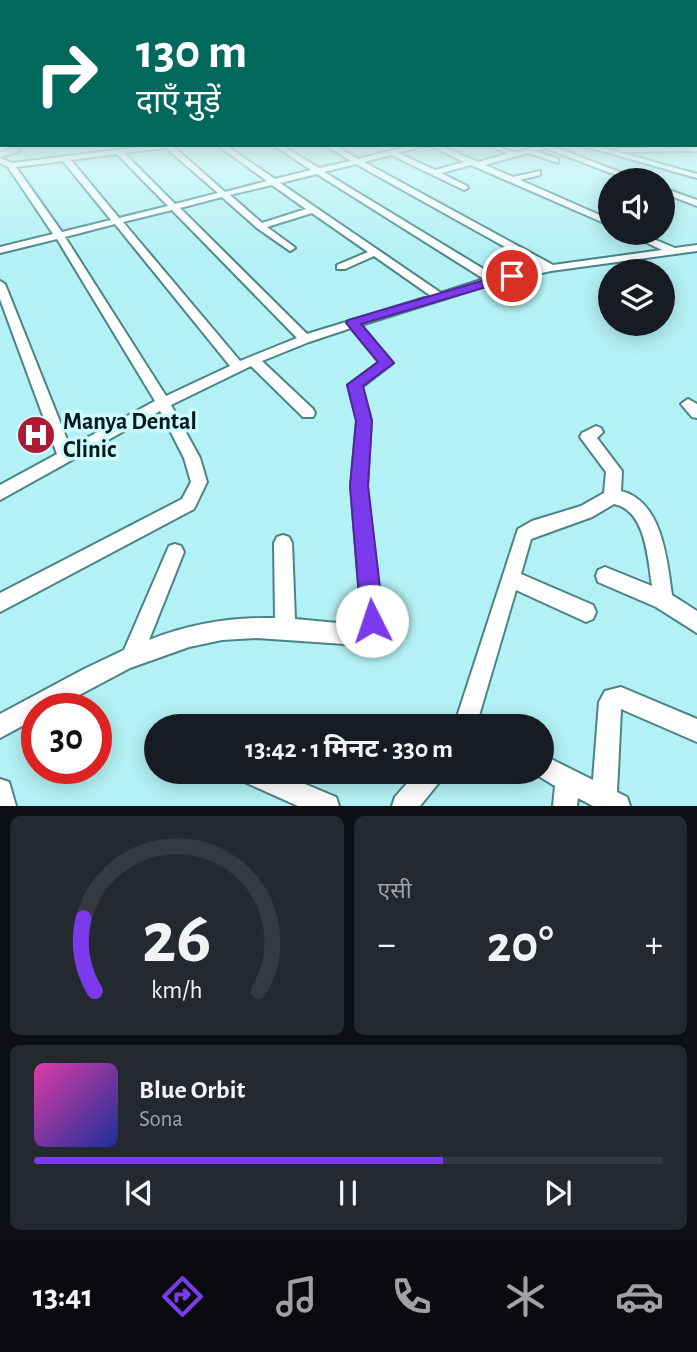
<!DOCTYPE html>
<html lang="hi">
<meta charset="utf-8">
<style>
:root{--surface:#171b24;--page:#242831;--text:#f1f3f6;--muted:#9ea1a6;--line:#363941;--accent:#7c3aed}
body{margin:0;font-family:"Alegreya Sans","Noto Sans Devanagari",sans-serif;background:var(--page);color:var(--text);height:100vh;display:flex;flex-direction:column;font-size:26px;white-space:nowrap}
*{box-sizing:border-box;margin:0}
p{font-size:23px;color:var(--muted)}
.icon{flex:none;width:38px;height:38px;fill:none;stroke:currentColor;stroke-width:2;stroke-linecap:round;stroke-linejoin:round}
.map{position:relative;height:806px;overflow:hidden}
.sheet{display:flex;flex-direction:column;gap:10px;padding:10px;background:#0d0f14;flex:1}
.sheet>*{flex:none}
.guide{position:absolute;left:0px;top:0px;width:698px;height:147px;box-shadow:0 4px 18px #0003;background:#00695c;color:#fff;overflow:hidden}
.controls{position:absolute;left:598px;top:168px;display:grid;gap:14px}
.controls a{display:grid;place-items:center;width:77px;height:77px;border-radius:50%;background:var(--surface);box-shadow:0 4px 18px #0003;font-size:35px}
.speed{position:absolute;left:21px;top:693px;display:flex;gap:14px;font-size:35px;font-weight:700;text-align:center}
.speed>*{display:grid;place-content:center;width:91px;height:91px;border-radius:50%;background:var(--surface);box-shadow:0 4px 18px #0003;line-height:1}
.speed .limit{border:10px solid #d22;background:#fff;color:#111}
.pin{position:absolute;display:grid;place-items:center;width:60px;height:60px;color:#fff;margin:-30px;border:4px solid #fff;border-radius:50%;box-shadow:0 2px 7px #0007}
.me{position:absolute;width:77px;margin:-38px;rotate:356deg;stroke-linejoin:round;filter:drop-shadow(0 0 5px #0008)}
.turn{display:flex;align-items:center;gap:24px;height:147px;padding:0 21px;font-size:32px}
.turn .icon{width:91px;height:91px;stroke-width:2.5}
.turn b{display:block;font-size:49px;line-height:60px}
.big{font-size:52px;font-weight:700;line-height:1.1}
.sheet .tile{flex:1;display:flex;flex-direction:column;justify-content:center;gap:10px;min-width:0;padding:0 24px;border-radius:10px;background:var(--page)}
.sheet .dial{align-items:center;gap:0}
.dial svg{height:182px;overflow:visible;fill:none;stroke:var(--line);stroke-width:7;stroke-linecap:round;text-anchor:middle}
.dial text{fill:var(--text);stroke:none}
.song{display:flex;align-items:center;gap:21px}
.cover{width:84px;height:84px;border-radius:10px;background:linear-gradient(135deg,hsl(320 70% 55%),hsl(230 70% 35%))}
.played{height:7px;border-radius:4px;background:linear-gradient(90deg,var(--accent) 65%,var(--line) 65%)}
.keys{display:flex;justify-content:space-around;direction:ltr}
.heat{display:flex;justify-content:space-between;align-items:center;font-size:38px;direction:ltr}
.sheet .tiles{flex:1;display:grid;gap:10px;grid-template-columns:1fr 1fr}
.tile:last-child{grid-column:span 2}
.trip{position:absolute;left:144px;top:714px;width:410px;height:70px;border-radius:35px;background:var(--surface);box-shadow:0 4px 18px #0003;font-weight:700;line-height:70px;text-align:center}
.menu{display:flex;height:112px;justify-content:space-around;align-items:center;background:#090b0e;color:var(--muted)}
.menu .icon{width:49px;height:49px}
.menu .selected{color:var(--accent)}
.menu b{font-size:32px;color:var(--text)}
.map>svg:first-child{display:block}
.building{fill:#2a6668}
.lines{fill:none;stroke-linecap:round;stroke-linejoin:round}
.minor-casing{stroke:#4a8487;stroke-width:4}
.minor{fill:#fff;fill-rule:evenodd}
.route{fill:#7c3aed;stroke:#51269a;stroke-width:2}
.labels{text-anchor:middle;stroke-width:7;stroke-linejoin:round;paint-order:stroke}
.poi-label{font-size:24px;font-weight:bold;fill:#01181a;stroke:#ccfcfe;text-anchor:start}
</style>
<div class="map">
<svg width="697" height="806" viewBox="0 0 697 806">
<rect width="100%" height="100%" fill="#b4f1f4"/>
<!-- building -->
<path class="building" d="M 41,418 L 48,438 L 25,447 L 20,427 Z"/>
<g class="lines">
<defs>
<path id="minor" d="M 155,145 L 178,145 L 174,147 L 225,192 L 267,181 L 217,145 L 225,145 L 275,179 L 311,170 L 273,145 L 281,145 L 319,168 L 351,161 L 325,145 L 334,145 L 358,159 L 413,145 L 426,145 L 398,153 L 435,170 L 464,162 L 429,145 L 439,145 L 478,162 L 507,154 L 489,145 C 498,145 508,152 516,152 C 528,151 537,145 550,145 L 640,180 L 629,180 L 545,148 L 535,151 L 558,159 L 558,163 L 528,153 L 485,165 L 513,177 L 540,171 L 540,175 L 520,180 L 611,220 L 611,226 L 471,165 L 441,173 L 467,186 L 468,188 L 464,190 L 391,155 L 364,162 L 553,265 L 662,250 L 627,233 L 639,233 L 675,248 L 697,245 L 697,251 L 551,271 L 495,283 L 361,325 L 393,363 L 362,387 L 371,420 L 367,486 L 382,621 L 376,638 L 359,645 L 257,638 L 222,640 L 189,647 L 130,668 L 53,709 L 37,709 L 37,718 L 0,738 L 0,714 L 84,669 L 124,650 L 169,546 L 175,544 L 181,546 L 184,552 L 149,640 C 189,624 232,617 275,618 L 274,543 L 277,537 L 283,535 L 289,537 L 292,543 L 295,619 L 359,625 L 362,621 L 351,486 L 357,420 L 348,385 L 379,362 L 351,328 L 309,342 L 262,361 L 313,409 L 315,413 L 313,417 L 303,417 L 251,366 L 171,405 L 200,458 L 207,482 L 194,509 L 0,612 L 0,593 L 182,499 L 191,482 L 184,458 L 160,411 L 0,500 L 0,485 L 57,454 L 0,299 L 0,281 L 5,284 L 70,447 L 155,401 L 57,239 L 0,253 L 0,247 L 53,234 L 8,167 L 0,163 L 0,158 L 12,163 ZM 166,148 L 218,193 L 175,204 L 124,153 ZM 117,154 L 168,206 L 119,218 L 71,160 ZM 63,161 L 111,220 L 62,232 L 16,167 ZM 356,164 L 541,267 L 495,276 L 324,172 ZM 317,174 L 484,279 L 441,293 L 280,183 ZM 272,185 L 306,209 L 262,223 L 230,195 ZM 222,197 L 257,228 L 290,251 L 295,248 L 293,246 L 267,227 L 312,213 L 368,252 L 337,265 L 337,269 L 345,269 L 374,256 L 431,296 L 307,334 L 180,208 ZM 172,210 L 297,338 L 240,361 L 123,222 ZM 115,224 L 230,366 L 166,396 L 65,237 Z
M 581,145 L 593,145 L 697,174 L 697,178 Z
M 647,145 L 697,147 L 697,151 L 620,152 L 616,150 L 620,148 L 649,148 Z
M 17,147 L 20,151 L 0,157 L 0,153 Z
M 663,188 L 697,200 L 697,206 L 663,193 Z
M 688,399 L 697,404 L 697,418 L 692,417 L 681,404 Z
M 596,426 L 601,428 L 603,432 L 597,438 L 622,471 L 621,491 C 662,501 667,559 672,595 L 697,611 L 697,633 L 656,607 L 598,582 L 596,576 L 598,570 L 605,567 L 652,586 C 648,560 646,510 614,504 L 592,517 L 531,539 L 521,574 L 593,605 L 596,612 L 593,619 L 586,622 L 516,590 L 476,726 L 454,726 L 518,529 L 532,521 L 581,506 L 604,493 L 606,472 L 580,437 L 582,433 Z
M 621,687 L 697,719 L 697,742 L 621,709 L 617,792 L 627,797 L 630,806 L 593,806 L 578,798 L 577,806 L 553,806 L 555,786 L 532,772 L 541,772 L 541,754 L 593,780 L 599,702 L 605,691 Z
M 236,772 L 276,772 L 336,797 L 339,806 L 298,806 L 240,780 Z
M 417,772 L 445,772 L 441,780 L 420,806 L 392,806 L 395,797 Z
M 0,779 L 9,782 L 16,806 L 0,806 Z"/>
</defs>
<!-- minor casing -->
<use href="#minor" class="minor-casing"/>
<!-- minor -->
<use href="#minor" class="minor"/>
</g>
<!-- sky -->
<linearGradient id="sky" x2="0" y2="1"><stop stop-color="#a2a1ea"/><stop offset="0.55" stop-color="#ddf9fa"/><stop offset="1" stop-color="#ddf9fa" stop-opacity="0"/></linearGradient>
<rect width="697" height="253" fill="url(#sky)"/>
<!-- route -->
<path class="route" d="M 512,272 L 518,276 L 517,278 L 361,324 L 394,363 L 363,386 L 372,421 L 368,486 L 384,621 L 380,629 L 372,632 L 364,629 L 361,621 L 350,486 L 356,421 L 347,385 L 378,362 L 346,323 L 348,320 Z"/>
<!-- icons -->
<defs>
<symbol id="hospital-disc" viewBox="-11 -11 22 22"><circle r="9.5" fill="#ad1932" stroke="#ccfcfe"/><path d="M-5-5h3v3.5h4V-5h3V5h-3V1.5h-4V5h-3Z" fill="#fff"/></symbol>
</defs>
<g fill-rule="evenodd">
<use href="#hospital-disc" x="14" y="413" width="44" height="44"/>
</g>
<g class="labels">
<!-- poi labels -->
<g class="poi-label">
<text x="63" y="429">Manya Dental<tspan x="63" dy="28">Clinic</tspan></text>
</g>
</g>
</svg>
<div class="controls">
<a><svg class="icon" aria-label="sound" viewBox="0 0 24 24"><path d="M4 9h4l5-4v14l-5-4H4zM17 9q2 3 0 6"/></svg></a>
<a><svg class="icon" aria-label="layers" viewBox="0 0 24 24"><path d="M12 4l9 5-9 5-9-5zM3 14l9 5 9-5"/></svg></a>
</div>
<div class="speed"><div class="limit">30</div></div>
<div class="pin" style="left:512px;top:276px;background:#d93025"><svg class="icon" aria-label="arrive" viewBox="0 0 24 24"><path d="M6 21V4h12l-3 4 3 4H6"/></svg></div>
<svg class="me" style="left:372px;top:621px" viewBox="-20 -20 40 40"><circle r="19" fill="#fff"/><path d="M0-13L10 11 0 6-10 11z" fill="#7c3aed"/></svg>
<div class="trip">13:42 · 1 मिनट · 330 m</div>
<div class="guide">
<div class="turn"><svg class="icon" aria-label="right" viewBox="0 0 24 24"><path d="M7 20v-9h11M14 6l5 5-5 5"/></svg><div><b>130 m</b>दाएँ मुड़ें</div></div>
</div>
</div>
<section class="sheet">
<div class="tiles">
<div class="tile dial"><svg viewBox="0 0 100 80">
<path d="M14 69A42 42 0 1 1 86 69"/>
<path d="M14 69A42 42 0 0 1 9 37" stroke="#7c3aed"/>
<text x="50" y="56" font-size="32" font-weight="700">26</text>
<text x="50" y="72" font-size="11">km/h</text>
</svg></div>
<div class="tile"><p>एसी</p>
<div class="heat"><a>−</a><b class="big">20°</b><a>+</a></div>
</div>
<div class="tile">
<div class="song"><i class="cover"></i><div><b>Blue Orbit</b><p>Sona</p></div></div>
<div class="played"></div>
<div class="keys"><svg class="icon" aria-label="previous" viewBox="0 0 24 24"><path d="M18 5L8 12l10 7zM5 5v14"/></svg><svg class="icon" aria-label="pause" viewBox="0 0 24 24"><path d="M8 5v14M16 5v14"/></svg><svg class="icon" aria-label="next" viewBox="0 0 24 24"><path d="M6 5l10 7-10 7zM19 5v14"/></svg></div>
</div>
</div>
</section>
<nav class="menu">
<b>13:41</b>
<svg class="icon selected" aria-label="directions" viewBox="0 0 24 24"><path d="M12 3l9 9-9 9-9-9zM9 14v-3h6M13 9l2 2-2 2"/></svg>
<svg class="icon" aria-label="music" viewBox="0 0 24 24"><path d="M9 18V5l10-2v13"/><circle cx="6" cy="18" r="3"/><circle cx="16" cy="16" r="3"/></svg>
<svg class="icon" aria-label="phone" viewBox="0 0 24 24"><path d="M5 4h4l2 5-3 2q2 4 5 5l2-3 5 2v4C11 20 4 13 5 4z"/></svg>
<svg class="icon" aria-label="climate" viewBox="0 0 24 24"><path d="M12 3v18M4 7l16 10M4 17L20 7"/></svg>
<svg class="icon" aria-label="car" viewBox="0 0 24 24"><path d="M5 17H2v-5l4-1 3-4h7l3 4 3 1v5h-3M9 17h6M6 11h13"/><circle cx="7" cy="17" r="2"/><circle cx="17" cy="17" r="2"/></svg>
</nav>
